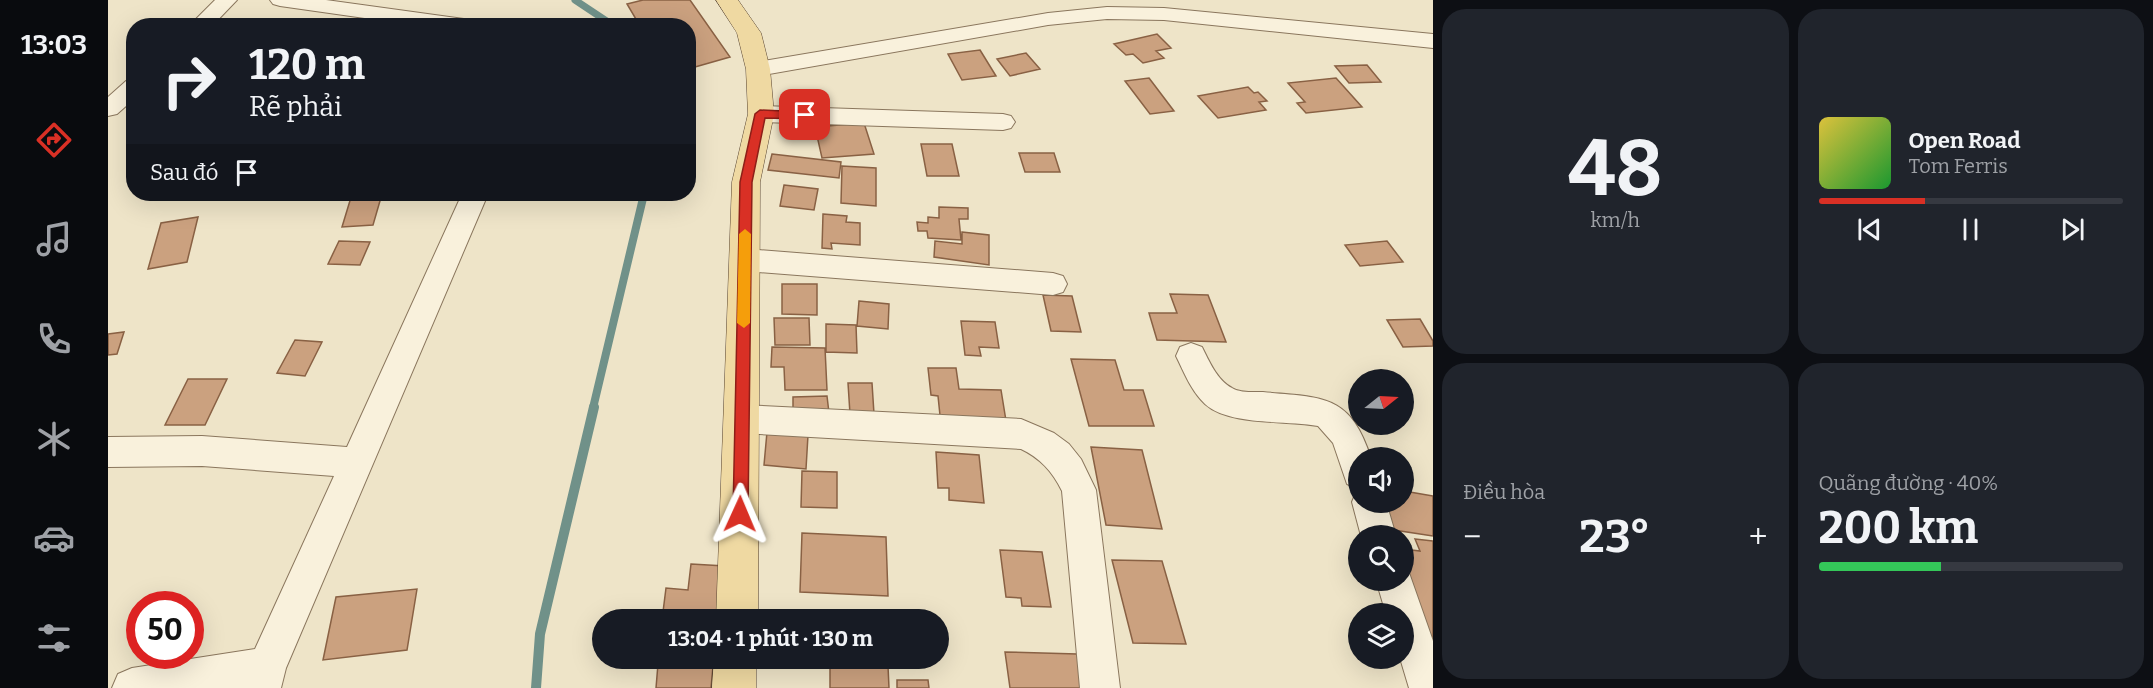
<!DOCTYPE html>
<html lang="vi">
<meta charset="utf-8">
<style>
:root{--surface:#171b24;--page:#20242c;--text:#f1f3f6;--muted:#9ea1a6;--line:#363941;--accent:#d93025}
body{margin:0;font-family:Bitter,serif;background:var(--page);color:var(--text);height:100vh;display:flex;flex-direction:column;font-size:22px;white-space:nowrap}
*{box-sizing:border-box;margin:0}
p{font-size:20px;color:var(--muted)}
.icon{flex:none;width:33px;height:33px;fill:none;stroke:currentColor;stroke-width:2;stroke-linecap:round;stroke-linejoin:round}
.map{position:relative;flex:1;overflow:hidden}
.side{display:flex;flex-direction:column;gap:9px;padding:9px;background:#0d0f14;width:720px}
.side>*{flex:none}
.top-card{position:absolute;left:18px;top:18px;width:570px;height:183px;border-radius:24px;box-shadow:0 6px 24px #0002;background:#171b24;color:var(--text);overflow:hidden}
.needle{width:39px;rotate:72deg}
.fabs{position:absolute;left:1240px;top:369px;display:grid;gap:12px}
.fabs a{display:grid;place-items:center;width:66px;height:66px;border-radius:50%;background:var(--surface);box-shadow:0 6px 24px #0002;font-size:30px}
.speed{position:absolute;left:18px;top:591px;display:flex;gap:12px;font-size:30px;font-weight:700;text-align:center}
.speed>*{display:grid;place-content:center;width:78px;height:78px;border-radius:50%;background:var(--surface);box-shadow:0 6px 24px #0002;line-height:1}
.speed .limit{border:9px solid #d22;background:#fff;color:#111}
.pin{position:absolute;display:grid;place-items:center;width:51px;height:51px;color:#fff;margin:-26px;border-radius:12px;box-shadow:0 3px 9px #0006}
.me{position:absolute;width:66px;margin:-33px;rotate:1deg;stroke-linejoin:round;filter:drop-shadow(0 0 4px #0008)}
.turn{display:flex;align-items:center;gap:21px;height:126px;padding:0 24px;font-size:27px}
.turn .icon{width:78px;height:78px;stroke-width:2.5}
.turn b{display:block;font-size:42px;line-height:51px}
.then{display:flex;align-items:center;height:57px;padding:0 24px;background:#0003;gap:12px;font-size:22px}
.big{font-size:45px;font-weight:700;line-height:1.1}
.side .card{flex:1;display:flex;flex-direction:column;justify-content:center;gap:9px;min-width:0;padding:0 21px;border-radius:24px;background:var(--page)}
.side .dial{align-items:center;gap:0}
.dial b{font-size:78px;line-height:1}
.song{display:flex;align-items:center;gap:18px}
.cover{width:72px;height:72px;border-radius:9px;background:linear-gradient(135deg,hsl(50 70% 55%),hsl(130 70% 35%))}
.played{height:6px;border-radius:3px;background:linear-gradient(90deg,var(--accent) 35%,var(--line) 35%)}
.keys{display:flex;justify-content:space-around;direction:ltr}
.heat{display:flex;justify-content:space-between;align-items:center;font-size:33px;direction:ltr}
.charge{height:9px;border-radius:4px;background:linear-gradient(90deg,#34c759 40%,var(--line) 0)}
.side .tiles{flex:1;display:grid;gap:9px;grid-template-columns:repeat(2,1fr)}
.trip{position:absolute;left:484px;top:609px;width:357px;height:60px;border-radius:30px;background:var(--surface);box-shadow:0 6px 24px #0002;font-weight:700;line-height:60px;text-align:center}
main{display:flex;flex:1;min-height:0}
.dock{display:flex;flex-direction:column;width:108px;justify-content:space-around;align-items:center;background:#090b0e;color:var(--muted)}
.dock .icon{width:42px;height:42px}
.dock .on{color:var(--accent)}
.dock b{font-size:27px;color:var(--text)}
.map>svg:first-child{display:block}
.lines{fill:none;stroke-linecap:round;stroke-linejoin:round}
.stream-far2{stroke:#709189;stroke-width:7}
.stream-far1{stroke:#709189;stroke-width:8}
.stream{stroke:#709189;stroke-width:10}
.building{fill:#cba17f;stroke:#896144;stroke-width:1.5}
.minor-casing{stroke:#8a765d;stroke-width:2}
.major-casing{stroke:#584431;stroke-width:1}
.minor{fill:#f9f1dc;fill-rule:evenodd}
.major{fill:#efd9a2;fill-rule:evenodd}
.route{fill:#d93025;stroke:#8d1f18;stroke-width:1.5}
.slow{fill:#f59e0b}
</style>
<main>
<nav class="dock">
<b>13:03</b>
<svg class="icon on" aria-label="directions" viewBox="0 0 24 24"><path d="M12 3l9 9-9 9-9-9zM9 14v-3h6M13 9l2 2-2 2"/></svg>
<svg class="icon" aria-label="music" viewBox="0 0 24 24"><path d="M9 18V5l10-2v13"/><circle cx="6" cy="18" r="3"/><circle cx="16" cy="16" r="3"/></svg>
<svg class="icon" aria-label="phone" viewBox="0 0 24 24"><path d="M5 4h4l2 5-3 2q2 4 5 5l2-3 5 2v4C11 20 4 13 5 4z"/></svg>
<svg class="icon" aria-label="climate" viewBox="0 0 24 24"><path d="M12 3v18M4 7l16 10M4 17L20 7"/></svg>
<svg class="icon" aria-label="car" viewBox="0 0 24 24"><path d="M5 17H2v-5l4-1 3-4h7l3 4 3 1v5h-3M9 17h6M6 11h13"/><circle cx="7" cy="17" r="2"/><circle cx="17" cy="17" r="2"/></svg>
<svg class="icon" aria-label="filters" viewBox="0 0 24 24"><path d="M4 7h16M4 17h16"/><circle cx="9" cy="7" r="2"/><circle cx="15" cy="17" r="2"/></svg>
</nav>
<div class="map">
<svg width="1325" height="688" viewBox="0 0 1325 688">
<rect width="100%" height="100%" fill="#eee4c8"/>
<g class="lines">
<!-- stream-far2 -->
<path class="stream-far2" d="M 467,0 L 506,26"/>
<!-- stream-far1 -->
<path class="stream-far1" d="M 485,408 L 536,194"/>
<!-- stream -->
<path class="stream" d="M 428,688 L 432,634 L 486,407"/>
</g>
<!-- building -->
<path class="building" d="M 535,0 L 582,0 L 622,57 L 580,69 L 580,26 L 532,26 L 519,4 Z
M 1049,34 L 1063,48 L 1048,51 L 1056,58 L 1035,63 L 1025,54 L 1018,55 L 1006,44 Z
M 872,50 L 888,76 L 854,80 L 840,54 Z
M 918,53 L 932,69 L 902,76 L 889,59 Z
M 1259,65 L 1273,82 L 1241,83 L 1227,66 Z
M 1041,78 L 1066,111 L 1042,114 L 1017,81 Z
M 1228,78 L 1254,107 L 1198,113 L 1189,103 L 1197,102 L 1180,83 Z
M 1140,87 L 1146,93 L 1150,92 L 1159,101 L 1151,102 L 1158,110 L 1110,118 L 1090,96 Z
M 756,123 L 766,154 L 714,158 L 707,127 Z
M 813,144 L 844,144 L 851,176 L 819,176 Z
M 911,153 L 946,153 L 952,172 L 917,172 Z
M 664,154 L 733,162 L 731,178 L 660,170 Z
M 734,166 L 768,168 L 768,206 L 733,203 Z
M 676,185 L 710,189 L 706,210 L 672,206 Z
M 244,194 L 274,194 L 265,225 L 234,227 Z
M 831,207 L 860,208 L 860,219 L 851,219 L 853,240 L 820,238 L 819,231 L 810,231 L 809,222 L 820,223 L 820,217 L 831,218 Z
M 715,214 L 739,216 L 738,222 L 752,223 L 752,245 L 723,243 L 724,249 L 714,248 Z
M 90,217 L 79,262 L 40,269 L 53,223 Z
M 854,232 L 881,235 L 881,265 L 826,257 L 827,241 L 854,244 Z
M 231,241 L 262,242 L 252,265 L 220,264 Z
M 1279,241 L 1295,262 L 1252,266 L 1237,245 Z
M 674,284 L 709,284 L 709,315 L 674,314 Z
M 1062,294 L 1100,295 L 1118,342 L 1049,340 L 1041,313 L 1069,313 Z
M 935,295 L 964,296 L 973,332 L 943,331 Z
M 751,301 L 781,304 L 780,329 L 749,326 Z
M 666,318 L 701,318 L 702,345 L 667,345 Z
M 1312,319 L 1325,341 L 1325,346 L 1295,347 L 1279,320 Z
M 853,321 L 887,322 L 891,348 L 871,347 L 873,356 L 857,355 Z
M 718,324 L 748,325 L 749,353 L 718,352 Z
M 16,332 L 9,354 L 0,355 L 0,334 Z
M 187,340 L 214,342 L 197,376 L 169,373 Z
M 664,347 L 717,348 L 719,390 L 677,390 L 676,367 L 663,367 Z
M 963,359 L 1007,360 L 1016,390 L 1035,390 L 1046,426 L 981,426 Z
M 820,368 L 848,368 L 851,389 L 893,390 L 899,427 L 833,425 L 830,396 L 823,395 Z
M 80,379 L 119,379 L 97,425 L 57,425 Z
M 740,383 L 764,383 L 766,414 L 742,414 Z
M 719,396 L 721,413 L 685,414 L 685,397 Z
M 659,432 L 700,435 L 698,469 L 656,465 Z
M 983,447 L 1034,450 L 1054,529 L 998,525 Z
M 828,452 L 871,455 L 876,503 L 841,500 L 841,488 L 830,488 Z
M 694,471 L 729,472 L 729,508 L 693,507 Z
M 1296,491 L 1325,496 L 1325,536 L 1286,530 L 1277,502 L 1296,502 Z
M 694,533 L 778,537 L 780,596 L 692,592 Z
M 1307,539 L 1325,541 L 1325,637 L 1322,637 L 1296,558 L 1296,549 L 1312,551 Z
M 892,550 L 934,552 L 943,607 L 914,606 L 913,598 L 898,597 Z
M 1004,560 L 1054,561 L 1078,644 L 1025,643 Z
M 583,564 L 617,566 L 621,620 L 554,620 L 558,588 L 580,590 Z
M 309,589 L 299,650 L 215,660 L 228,597 Z
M 727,613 L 806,620 L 726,620 Z
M 897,652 L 969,654 L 976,688 L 902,688 Z
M 743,658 L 822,658 L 823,665 Z
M 550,664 L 605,666 L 603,688 L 548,688 Z
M 722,664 L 780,666 L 781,688 L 722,688 Z
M 789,680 L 820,680 L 821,688 L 789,688 Z"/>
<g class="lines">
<defs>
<path id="minor" d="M 107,0 L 129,0 L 104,26 L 81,26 Z
M 162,0 L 218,0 L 363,20 L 371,21 L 373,26 L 313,26 L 172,6 L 165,4 Z
M 999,7 L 1056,8 L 1325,34 L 1325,48 L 1056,20 L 999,19 L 940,25 L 650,76 L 642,74 L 639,69 L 642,64 L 650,62 L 940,13 Z
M 26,79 L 26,99 L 9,114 L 0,116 L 0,97 L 18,81 Z
M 653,106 L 895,114 L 903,116 L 907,122 L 903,128 L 895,130 L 653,122 L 645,119 L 641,114 L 645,109 Z
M 354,194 L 380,194 L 178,668 L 173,688 L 4,688 L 10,674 L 24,668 L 147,649 L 226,476 L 94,466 L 0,467 L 0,437 L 94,436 L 239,447 Z
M 637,249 L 945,273 L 955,276 L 959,284 L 955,292 L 945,295 L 637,271 L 627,267 L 623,260 L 627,253 Z
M 1083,343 L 1094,347 C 1101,361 1109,380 1124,388 C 1132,393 1146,392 1155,392 C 1215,398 1242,393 1263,458 L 1251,458 L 1251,489 L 1239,484 L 1225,443 L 1210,426 C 1178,420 1121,426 1097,404 C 1083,391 1076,372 1068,356 L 1072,347 Z
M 634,405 L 913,419 L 946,433 L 961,444 L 973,459 L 988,490 L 1012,688 L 972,688 L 954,491 C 944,471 932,458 913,449 L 634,433 L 623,429 L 618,419 L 623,409 Z
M 1249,490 L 1251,490 L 1251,502 L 1278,502 L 1288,536 L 1253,536 L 1244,502 Z
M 1296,566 L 1299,567 L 1325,641 L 1325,688 L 1301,688 L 1292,658 L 1296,658 L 1296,614 L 1278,614 L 1268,580 L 1296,580 Z"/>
<path id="major" d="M 608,0 L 630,0 L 653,33 L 662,69 L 666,114 L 652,182 L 650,620 L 608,620 L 624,182 L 640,114 L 638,69 L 629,33 Z
M 606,658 L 648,658 L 648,688 L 604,688 Z"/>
</defs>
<!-- minor casing -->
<use href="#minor" class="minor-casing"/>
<!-- major casing -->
<use href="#major" class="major-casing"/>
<!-- minor -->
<use href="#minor" class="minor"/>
<!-- major -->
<use href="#major" class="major"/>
</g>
<!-- route -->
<path class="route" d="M 652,110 L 697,112 L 702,115 L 697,119 L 657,118 L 644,182 L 640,514 L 638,519 L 632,521 L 627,519 L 625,514 L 632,182 L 647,114 Z"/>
<!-- slow -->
<path class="slow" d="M 637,229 L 643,234 L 642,323 L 636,328 L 629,323 L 631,234 Z"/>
</svg>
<div class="fabs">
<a><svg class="needle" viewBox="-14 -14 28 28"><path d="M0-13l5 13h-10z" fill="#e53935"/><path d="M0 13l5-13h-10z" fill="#9ea1a6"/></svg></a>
<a><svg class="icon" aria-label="sound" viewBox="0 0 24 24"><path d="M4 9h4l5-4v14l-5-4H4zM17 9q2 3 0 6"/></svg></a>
<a><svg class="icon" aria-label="search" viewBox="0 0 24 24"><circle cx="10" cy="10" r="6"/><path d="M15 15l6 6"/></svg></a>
<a><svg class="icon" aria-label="layers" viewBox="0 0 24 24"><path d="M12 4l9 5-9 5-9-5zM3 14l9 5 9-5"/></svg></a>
</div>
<div class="speed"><div class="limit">50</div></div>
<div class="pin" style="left:697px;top:115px;background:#d93025"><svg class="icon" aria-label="arrive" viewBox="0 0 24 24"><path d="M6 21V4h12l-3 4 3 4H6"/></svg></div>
<svg class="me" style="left:632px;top:514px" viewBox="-20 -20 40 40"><path d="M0-17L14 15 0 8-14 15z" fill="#d93025" stroke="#fff" stroke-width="4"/></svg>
<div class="trip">13:04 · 1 phút · 130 m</div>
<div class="top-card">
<div class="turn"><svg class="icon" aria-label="right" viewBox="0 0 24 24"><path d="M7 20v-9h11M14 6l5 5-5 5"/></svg><div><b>120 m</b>Rẽ phải</div></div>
<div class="then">Sau đó<svg class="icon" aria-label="arrive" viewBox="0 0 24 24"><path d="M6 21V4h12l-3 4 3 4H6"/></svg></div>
</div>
</div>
<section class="side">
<div class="tiles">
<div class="card dial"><b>48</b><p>km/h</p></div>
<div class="card">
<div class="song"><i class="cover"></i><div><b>Open Road</b><p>Tom Ferris</p></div></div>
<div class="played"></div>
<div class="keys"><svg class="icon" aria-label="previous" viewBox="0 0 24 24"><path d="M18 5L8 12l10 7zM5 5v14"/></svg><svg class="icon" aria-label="pause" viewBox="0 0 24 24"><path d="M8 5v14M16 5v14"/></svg><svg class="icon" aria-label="next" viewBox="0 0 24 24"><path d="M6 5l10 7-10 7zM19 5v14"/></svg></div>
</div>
<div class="card"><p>Điều hòa</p>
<div class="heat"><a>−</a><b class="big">23°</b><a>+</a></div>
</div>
<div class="card"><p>Quãng đường · 40%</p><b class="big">200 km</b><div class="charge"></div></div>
</div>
</section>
</main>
